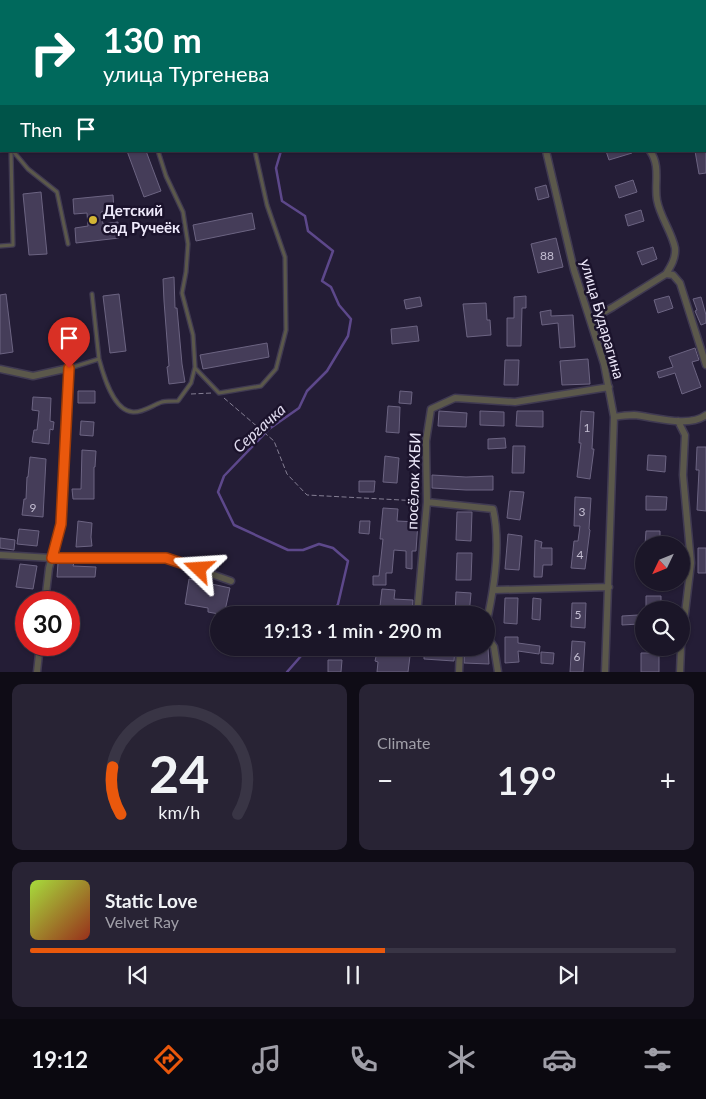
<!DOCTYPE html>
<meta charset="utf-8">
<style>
:root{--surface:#1b1628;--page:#282334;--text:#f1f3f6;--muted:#a09fa8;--line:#393545;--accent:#ea580c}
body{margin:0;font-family:Lato,sans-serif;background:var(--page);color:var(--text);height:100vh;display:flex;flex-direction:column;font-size:19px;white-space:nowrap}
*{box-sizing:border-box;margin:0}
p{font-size:16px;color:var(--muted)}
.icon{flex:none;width:28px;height:28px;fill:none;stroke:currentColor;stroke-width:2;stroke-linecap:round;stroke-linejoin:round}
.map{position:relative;height:672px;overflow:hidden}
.details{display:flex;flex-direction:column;gap:12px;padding:12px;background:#0f0c16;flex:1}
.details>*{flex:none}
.hud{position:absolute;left:0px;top:0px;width:706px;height:152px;box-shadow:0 1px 4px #0004,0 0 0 1px var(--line);background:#00695c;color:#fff;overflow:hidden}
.needle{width:32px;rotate:227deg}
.buttons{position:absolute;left:635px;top:536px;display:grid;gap:10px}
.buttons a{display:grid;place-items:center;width:55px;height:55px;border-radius:50%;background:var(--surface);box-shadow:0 1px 4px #0004,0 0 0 1px var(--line);font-size:25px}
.speed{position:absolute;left:15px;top:591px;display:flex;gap:10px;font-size:25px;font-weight:700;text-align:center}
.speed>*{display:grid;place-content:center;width:65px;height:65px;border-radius:50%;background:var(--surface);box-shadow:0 1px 4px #0004,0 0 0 1px var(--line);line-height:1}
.speed .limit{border:8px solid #d22;background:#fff;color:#111}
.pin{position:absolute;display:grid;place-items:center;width:42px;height:42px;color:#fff;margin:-51px -21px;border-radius:50% 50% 50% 0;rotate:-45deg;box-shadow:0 0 5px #0007}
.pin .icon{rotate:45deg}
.me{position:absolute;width:55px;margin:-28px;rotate:290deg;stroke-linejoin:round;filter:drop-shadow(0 0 4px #0008)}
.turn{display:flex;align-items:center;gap:18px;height:105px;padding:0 20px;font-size:22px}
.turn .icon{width:65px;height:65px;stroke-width:2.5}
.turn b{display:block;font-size:35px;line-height:42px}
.then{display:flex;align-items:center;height:48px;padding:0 20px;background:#0003;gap:10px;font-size:19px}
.big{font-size:38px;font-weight:600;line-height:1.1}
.details .tile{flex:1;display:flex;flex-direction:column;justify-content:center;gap:8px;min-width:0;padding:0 18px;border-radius:10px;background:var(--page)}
.details .dial{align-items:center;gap:0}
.dial svg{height:130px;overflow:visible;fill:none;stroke:var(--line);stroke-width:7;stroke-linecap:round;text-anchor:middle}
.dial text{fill:var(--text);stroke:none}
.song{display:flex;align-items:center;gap:15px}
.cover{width:60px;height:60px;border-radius:8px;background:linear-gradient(135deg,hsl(80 70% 55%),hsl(10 70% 35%))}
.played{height:5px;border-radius:2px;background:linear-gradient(90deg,var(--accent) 55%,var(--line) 55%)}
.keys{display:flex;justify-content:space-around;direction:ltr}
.heat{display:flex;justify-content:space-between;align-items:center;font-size:28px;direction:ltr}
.details .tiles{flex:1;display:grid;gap:12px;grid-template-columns:1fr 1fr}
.tile:last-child{grid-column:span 2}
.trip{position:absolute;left:210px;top:606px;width:285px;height:50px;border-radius:25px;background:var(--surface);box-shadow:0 1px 4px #0004,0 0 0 1px var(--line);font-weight:600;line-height:50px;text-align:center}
.dock{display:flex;height:80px;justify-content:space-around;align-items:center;background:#0b0910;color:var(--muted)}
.dock .icon{width:35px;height:35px}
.dock .current{color:var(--accent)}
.dock b{font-size:22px;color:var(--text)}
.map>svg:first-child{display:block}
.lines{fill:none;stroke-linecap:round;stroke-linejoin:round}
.stream{stroke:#5d488b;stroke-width:2.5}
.building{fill:#453d59;stroke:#6c6482}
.service-casing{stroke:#403a52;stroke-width:5.5}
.minor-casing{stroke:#403a52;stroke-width:9}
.path{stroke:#847e93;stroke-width:1;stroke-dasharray:5 2.5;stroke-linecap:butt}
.service{stroke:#5b584b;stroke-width:3}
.minor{stroke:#5b584b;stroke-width:6}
.route-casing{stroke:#983908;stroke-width:12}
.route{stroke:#ea580c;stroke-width:9}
.poi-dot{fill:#d3b635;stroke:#1b132c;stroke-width:2}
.labels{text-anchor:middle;stroke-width:5;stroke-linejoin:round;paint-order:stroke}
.number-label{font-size:12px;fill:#c4bed2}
.poi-label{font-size:15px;font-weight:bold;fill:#eee9fb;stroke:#1b132c;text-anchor:start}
.street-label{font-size:15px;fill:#eee9fb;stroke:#1b132c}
.water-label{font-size:16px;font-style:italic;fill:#e0dbef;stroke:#1b132c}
</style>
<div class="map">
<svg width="706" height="672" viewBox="0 0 706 672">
<rect width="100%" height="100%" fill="#241d36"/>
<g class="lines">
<!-- stream -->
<path class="stream" d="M 249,0 L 249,1
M 281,151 L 276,168 L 282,201 L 305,216 L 308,231 L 333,251 L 322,281 L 331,287 L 339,305 L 351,319 L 348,336 L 327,371 L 307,391 L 299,408 L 269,429 L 224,476 L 218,492 L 234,525 L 288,550 L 303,550 L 319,544 L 333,548 L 348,561 L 338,604 L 332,615
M 287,672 L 308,648"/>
</g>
<!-- building -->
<path class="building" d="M 127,151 L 146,151 L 161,191 L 144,197 Z
M 606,151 L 632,151 L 632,153 L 609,160 Z
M 695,151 L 706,151 L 706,173 L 699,174 Z
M 633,180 L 637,192 L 619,198 L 615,186 Z
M 546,185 L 549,197 L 538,200 L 535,188 Z
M 41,192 L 47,254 L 29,255 L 23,194 Z
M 113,195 L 114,210 L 101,212 L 103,224 L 118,222 L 119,238 L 76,243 L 75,228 L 88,226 L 87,213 L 74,214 L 73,199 Z
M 641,210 L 644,221 L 628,226 L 625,215 Z
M 252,213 L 255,229 L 196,241 L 193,225 Z
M 556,238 L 563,267 L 538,273 L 531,244 Z
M 653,247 L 657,259 L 642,265 L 637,252 Z
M 174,277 L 175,308 L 177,308 L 182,364 L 185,382 L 169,384 L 167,367 L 169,366 L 164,301 L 163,279 Z
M 6,294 L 13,352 L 0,354 L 0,295 Z
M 119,294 L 126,351 L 110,353 L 103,296 Z
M 526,296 L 526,308 L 522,308 L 521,346 L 507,346 L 507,318 L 514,318 L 514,297 Z
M 669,296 L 673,308 L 658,313 L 654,300 Z
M 420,297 L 422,306 L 406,309 L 404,300 Z
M 701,297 L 706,315 L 706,323 L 701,325 L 695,311 L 697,310 L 693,299 Z
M 486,303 L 487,320 L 490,320 L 491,335 L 467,337 L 463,304 Z
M 551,310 L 551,316 L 573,315 L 575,347 L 560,348 L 558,323 L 542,325 L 540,312 Z
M 417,326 L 419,341 L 392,344 L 391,329 Z
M 267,343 L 269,357 L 203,369 L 200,355 Z
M 695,348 L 699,360 L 692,362 L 701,387 L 682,394 L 675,373 L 659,378 L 657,372 L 673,367 L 669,357 Z
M 588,359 L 590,384 L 562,385 L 560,361 Z
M 505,360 L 519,360 L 518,385 L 504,385 Z
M 78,391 L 95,391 L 95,403 L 78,403 Z
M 400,391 L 412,392 L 411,404 L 399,403 Z
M 33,397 L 51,398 L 50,421 L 54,422 L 53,430 L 50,429 L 49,444 L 32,442 L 34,430 L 37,430 L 39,411 L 32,410 Z
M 388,406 L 400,407 L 399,433 L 386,432 Z
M 439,411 L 467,413 L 466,427 L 438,426 Z
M 480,411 L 504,412 L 504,426 L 480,425 Z
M 517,411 L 543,411 L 543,427 L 516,426 Z
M 581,411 L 594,412 L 592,449 L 594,449 L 590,479 L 577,477 L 581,443 L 579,443 Z
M 81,421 L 94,422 L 93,436 L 80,435 Z
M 505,438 L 506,448 L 488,449 L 488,439 Z
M 513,446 L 525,446 L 524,473 L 512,473 Z
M 697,447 L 706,447 L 706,511 L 697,510 L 699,470 L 696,470 Z
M 82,450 L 96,451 L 95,467 L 94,467 L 94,499 L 73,499 L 72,489 L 81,489 Z
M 648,455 L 666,456 L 665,472 L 647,470 Z
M 385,456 L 399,458 L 397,483 L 383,482 Z
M 30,457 L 46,459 L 43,517 L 22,515 L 24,499 L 26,499 L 27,477 L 28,477 Z
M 432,475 L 466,477 L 493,476 L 493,490 L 466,490 L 432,488 Z
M 359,481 L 375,481 L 374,492 L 359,492 Z
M 510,491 L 524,492 L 520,520 L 507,518 Z
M 646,496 L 667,497 L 666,510 L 646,510 Z
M 575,497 L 591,498 L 589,529 L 590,530 L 585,569 L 571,568 L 574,541 L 578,541 L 580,526 L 574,526 Z
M 383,508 L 398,509 L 397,521 L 418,522 L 416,551 L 412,551 L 412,569 L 406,568 L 406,551 L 394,550 L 392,573 L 386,573 L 386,585 L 373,585 L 373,576 L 379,576 L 383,539 L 380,539 Z
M 457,512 L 472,512 L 471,541 L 456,540 Z
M 78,521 L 92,523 L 91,537 L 92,546 L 76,547 Z
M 360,521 L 370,521 L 369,534 L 359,533 Z
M 19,529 L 39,531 L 37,546 L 17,544 Z
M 646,531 L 660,531 L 660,545 L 645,545 Z
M 508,534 L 522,536 L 519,570 L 505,569 Z
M 0,538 L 15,540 L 14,550 L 0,548 Z
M 535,540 L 542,542 L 541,548 L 552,548 L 552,565 L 543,565 L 542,577 L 534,577 Z
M 698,548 L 706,548 L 706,573 L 698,573 Z
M 457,553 L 472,553 L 471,580 L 456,580 Z
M 58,563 L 74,563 L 73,566 L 96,567 L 95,577 L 57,577 Z
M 20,564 L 37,566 L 33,589 L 16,587 Z
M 189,579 L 230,588 L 224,615 L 208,612 L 208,608 L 185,604 Z
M 382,589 L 395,590 L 394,599 L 413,600 L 412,615 L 379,615 Z
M 456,592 L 471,593 L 469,615 L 455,615 Z
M 646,596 L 661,596 L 661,610 L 646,610 Z
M 505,598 L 518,598 L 517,624 L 504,623 Z
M 533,598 L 541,599 L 540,620 L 532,619 Z
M 572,603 L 586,603 L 585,628 L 571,627 Z
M 638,615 L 639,624 L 622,625 L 622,616 Z
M 505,637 L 518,637 L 518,643 L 540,646 L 539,654 L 518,651 L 519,662 L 505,663 Z
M 572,641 L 585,642 L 583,672 L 570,672 Z
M 378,648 L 411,648 L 408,672 L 377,672 L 378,662 L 375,661 Z
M 424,648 L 455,648 L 454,661 L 424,659 Z
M 465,648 L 488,648 L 489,664 L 464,663 Z
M 541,652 L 554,653 L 553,664 L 541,663 Z
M 641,653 L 659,653 L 659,672 L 641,672 Z
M 328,660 L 342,660 L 341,672 L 328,672 Z"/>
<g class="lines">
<defs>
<path id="service" d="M 14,0 L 14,1
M 208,0 L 208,1
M 13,151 L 28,169 L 57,192 L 68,244
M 0,246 L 13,245 L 11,151
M 92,294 L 99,359
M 70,368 L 99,359 C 103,374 113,411 133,412 C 142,413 153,405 162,402 C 167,401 173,401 178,401 L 191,383 L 195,367 L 193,335 L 182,293 L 186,272 L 188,244 L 183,212 L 166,176 L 158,151
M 195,368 L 219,393 L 261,386 L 276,369 L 286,330 L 285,257 L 267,205 L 255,151"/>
<path id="minor" d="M 487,0 L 487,1
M 601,0 L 601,1
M 705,74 L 706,74
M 0,145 L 1,145
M 546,151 L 574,270 L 604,364 L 614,417 L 605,672
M 650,151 C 661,166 654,184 657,200 C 660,217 672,232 675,248 C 676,258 671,266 666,274 L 673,275 L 680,283 L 706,365
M 590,320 L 613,307 L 666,274
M 0,369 L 33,376 L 69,368 L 61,524 L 49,568 L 45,602
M 614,417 C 620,416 627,415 634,415 C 654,417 689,428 706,415
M 678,421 L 685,435 L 683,475 L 691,563 L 681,647
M 427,502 L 493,509 C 501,544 494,590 486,625
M 0,555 L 52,558 L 166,558 L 231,581
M 494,590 L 609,587
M 417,615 L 427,502 L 426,441 L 431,409 L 455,398 L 515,402 L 609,387
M 486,635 L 494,647 L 498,672
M 37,672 L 40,645
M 459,672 L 460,648
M 680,672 L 681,648"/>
</defs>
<!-- service casing -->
<use href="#service" class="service-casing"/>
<!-- minor casing -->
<use href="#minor" class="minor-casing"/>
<!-- path -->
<path class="path" d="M 191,394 L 212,393
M 224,398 L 274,441 L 287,474 L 307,495 L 420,501"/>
<!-- service -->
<use href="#service" class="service"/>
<!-- minor -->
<use href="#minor" class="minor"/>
</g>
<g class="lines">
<defs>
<path id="route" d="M 69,368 L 61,524 L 52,558 L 166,558 L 199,569"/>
</defs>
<!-- route casing -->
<use href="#route" class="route-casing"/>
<!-- route -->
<use href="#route" class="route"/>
</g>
<!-- markers -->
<circle class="poi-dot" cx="93" cy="220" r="5"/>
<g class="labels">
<!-- number labels -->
<g class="number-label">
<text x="547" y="260">88</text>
<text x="587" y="432">1</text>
<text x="33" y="512">9</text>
<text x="582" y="516">3</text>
<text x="580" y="559">4</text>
<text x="578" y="619">5</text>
<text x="577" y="661">6</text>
</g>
<!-- poi labels -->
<g class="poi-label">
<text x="103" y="216">Детский<tspan x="103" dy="17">сад Ручеёк</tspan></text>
</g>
<!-- street labels -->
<g class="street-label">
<text transform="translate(602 319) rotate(74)" y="5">улица Бударагина</text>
<text transform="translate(414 481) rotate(-88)" y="5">посёлок ЖБИ</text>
</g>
<!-- water labels -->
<g class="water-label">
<text transform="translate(259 428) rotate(-42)" y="6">Сергачка</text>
</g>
</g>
</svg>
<div class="buttons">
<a><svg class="needle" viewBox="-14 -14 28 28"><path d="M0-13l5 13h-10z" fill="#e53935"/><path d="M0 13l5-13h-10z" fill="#a09fa8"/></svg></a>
<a><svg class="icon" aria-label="search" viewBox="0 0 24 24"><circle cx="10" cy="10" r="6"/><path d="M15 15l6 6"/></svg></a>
</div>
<div class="speed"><div class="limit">30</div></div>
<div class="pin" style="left:69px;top:368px;background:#d93025"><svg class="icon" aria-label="arrive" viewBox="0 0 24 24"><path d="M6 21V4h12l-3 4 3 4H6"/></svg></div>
<svg class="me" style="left:199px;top:569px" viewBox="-20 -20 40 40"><path d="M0-17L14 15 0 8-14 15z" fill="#ea580c" stroke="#fff" stroke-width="4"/></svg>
<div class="trip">19:13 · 1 min · 290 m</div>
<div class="hud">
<div class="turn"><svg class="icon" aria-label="right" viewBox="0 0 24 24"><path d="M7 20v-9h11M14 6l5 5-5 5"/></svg><div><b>130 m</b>улица Тургенева</div></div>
<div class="then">Then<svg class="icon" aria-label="arrive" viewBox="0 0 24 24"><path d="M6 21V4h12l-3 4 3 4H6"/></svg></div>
</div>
</div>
<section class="details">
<div class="tiles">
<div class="tile dial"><svg viewBox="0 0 100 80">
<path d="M14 69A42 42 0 1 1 86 69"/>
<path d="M14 69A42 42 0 0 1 9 40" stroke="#ea580c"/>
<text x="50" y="56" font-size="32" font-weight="700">24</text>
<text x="50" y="72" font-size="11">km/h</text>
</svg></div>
<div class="tile"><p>Climate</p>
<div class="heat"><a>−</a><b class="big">19°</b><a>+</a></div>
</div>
<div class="tile">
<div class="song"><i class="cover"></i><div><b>Static Love</b><p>Velvet Ray</p></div></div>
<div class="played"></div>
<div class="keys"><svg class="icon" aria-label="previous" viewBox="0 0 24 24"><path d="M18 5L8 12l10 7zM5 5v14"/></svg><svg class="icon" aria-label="pause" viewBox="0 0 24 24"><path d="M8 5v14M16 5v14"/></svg><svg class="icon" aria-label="next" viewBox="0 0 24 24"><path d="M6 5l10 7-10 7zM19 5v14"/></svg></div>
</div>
</div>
</section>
<nav class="dock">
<b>19:12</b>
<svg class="icon current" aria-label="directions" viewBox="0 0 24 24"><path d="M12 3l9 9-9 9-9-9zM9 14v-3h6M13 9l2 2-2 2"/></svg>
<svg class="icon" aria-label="music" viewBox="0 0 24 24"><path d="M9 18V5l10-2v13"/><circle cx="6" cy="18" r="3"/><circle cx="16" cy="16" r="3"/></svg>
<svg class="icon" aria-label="phone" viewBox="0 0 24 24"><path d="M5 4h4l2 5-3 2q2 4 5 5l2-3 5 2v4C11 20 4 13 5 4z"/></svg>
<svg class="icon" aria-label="climate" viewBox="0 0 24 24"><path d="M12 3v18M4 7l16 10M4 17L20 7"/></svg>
<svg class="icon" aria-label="car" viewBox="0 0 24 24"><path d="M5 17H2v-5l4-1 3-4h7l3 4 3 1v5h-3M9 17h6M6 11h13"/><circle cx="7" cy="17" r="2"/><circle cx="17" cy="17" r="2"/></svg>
<svg class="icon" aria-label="filters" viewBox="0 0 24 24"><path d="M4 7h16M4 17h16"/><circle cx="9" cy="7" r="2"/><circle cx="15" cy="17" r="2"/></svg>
</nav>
